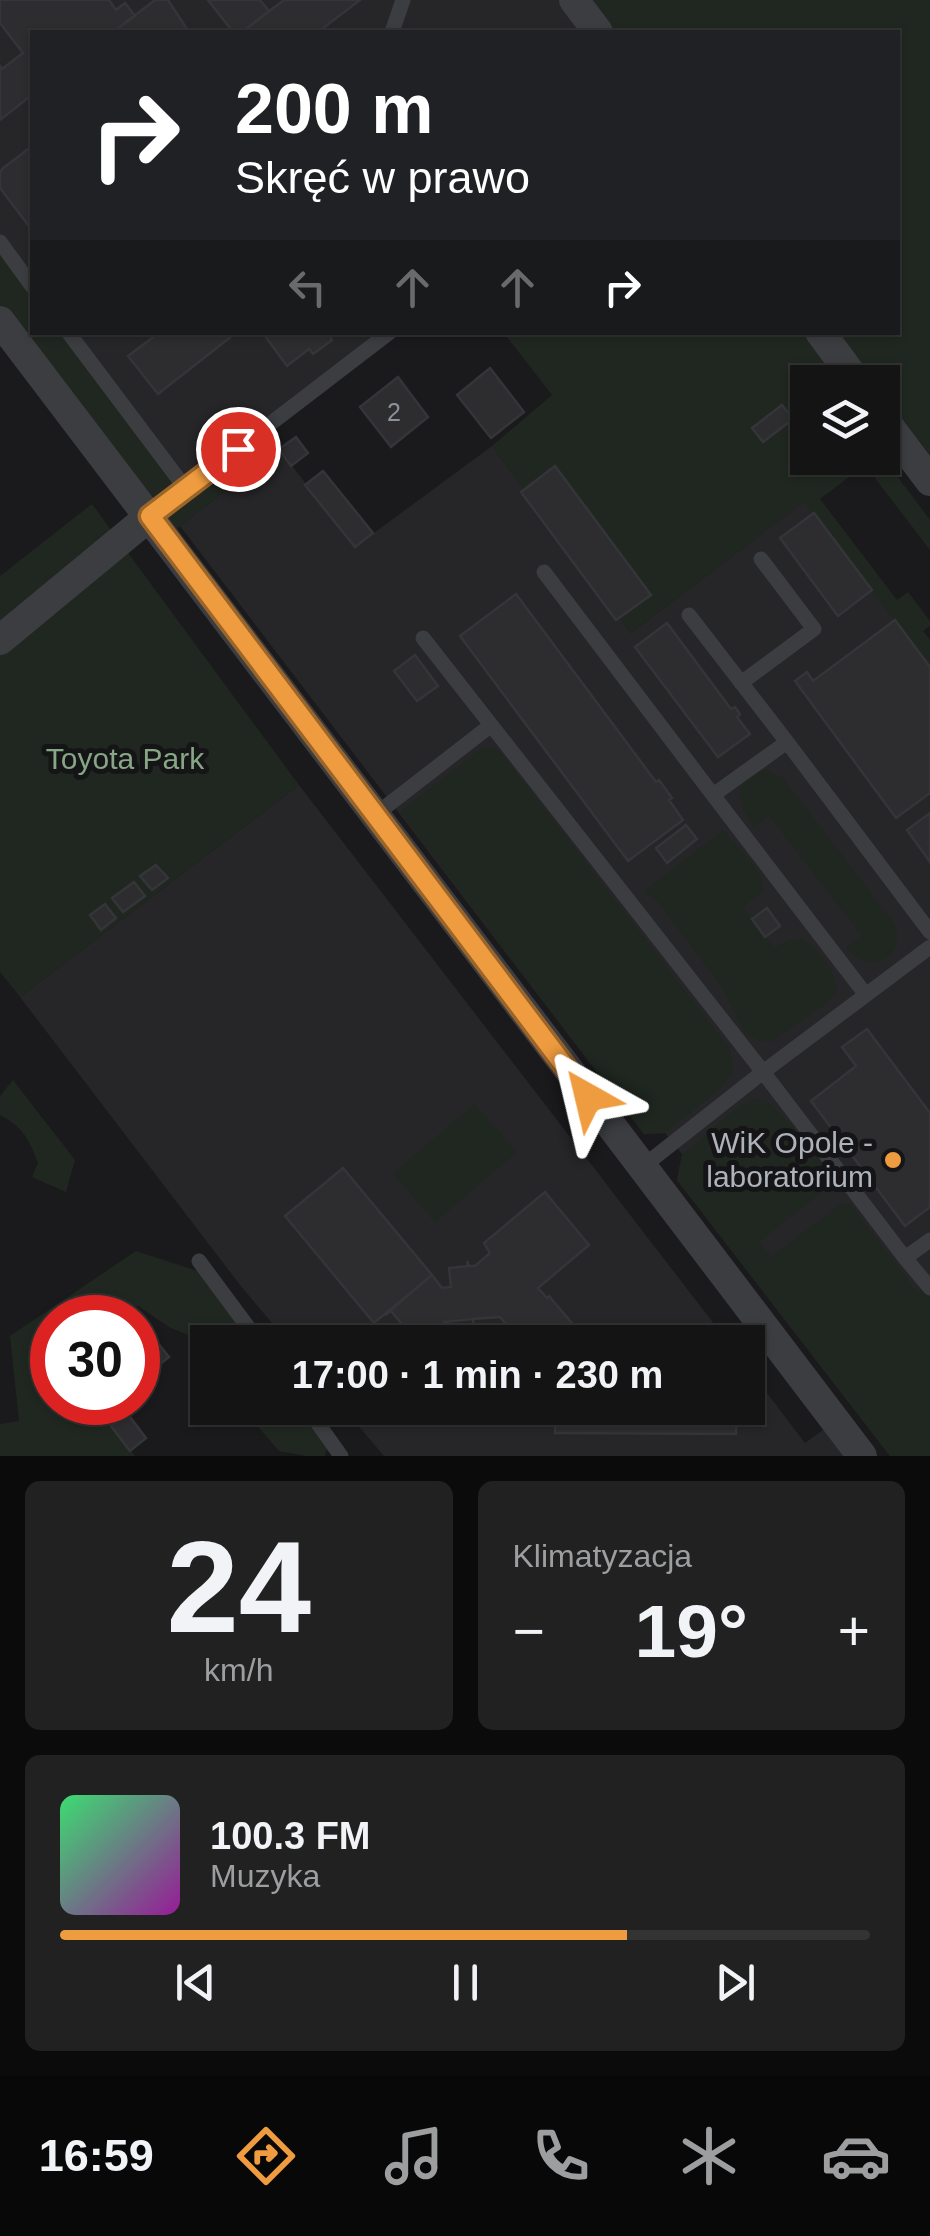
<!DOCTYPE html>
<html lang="pl">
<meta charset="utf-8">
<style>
:root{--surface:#141415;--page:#212122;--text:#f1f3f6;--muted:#9d9ea0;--line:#333334;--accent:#ef9c40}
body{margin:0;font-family:Arial,sans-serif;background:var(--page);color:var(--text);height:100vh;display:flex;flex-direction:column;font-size:38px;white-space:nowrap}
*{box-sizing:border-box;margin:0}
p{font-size:32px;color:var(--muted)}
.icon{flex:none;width:55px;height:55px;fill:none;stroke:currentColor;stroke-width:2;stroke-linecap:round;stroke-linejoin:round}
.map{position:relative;height:1456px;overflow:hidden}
.drawer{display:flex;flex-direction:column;gap:25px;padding:25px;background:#0b0b0c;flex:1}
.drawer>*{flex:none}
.hud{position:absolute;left:30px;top:30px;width:870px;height:305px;border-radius:0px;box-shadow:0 2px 8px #0004,0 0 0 2px var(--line);background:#202124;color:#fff;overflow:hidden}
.fabs{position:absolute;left:790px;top:365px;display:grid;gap:20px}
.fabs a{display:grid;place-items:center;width:110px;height:110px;border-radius:0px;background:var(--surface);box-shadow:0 2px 8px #0004,0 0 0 2px var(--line);font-size:50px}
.speed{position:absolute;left:30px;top:1295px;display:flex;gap:20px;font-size:50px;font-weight:700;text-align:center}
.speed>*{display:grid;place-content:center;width:130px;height:130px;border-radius:50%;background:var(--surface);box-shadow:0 2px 8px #0004,0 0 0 2px var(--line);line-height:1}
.speed .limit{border:15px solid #d22;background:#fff;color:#111}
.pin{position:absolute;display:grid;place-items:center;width:85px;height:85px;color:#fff;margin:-42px;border:5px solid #fff;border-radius:50%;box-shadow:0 2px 10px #0007}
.me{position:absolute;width:110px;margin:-55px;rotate:323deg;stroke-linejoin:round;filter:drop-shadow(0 0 8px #0008)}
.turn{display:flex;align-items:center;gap:35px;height:210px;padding:0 40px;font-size:45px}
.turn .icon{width:130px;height:130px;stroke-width:2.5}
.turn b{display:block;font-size:70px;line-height:85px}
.lanes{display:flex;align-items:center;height:95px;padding:0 40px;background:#0003;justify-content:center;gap:50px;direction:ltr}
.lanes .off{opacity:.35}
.big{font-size:75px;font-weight:700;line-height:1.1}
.drawer .widget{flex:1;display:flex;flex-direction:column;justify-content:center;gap:15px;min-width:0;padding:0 35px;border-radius:15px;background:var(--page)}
.drawer .dial{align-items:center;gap:0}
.dial b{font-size:130px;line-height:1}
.song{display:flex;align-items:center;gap:30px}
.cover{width:120px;height:120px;border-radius:15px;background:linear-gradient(135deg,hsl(140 70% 55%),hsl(300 70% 35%))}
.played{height:10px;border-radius:5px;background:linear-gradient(90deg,var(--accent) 70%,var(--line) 70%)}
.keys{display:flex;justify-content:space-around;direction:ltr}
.heat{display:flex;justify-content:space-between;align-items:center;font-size:55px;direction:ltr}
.drawer .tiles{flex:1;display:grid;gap:25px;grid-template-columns:1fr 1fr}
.widget:last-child{grid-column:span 2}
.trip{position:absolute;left:190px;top:1325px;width:575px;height:100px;border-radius:0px;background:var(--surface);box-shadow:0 2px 8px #0004,0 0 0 2px var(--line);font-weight:700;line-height:100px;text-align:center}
.menu{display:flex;height:160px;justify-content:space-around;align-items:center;background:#080808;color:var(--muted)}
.menu .icon{width:70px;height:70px}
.menu .selected{color:var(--accent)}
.menu b{font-size:45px;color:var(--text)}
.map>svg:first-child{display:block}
.built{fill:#262629}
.green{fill:#202720}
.building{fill:#2d2d30;stroke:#343538;stroke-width:2.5}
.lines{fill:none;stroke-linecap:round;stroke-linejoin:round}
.service{stroke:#3b3d41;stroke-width:15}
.minor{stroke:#3b3d41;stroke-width:30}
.route-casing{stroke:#9b652a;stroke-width:25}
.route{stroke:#ef9c40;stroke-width:18}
.poi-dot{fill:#ef9c40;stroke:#151517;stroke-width:4}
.labels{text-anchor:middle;stroke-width:10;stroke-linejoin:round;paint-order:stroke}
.number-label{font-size:25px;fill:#8c9198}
.park-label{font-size:30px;fill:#87a685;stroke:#151517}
.poi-label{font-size:30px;fill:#adb3bb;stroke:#151517;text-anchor:end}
</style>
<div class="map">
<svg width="930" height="1456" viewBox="0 0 930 1456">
<rect width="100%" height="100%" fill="#1a1a1c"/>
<!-- built -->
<path class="built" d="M 0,0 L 574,0 L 598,32 L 32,32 L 32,286 L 0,242 Z
M 68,333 L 390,333 L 186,489 Z
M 492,446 L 631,633 L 805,501 L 930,667 L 930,1456 L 890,1456 L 677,1180 L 682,1154 L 665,1133 L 644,1134 L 180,526 L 279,449 L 355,547 Z
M 299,785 L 728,1342 L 288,1342 L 240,1285 L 20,997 Z
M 748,1368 L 805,1443 L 827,1427 L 846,1456 L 384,1456 L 343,1408 L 748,1408 Z"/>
<!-- green -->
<path class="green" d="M 574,0 L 930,0 L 930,481 L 883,439 L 882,382 L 808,382 L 808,458 L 883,457 L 930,520 L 930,550 L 865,465 L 820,499 L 897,600 L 908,592 L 930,621 L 930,626 L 923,631 L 930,640 L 930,667 L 804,502 L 631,633 L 492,446 L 552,395 L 504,333 L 898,332 L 898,32 L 598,32 Z
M 0,242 L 32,286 L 32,332 L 68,333 L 185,489 L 264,429 L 279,449 L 166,537 L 0,321 Z
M 92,504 L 299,785 L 20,997 L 0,972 L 0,576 Z
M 483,747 L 499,750 L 730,1049 L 733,1071 L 721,1088 L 665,1133 L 644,1134 L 400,812 Z
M 767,770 L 783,778 L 894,923 C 909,957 870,977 846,948 L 862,936 L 769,816 L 754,827 C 737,805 730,774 767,770 Z
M 723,830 C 737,847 762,867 764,890 L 743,907 L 774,948 L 789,940 L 803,939 C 822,954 833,966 837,991 L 825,1004 L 773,1041 L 759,1041 L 744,1032 L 723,989 L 658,902 L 644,891 Z
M 13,1080 L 75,1160 L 66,1192 L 32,1177 L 38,1163 C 29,1139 23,1127 0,1115 L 0,1096 Z
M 755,1098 L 772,1105 L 795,1128 L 796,1145 L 803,1155 L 817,1157 L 831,1177 L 832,1184 L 759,1242 L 771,1257 L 839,1205 L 850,1203 L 917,1292 L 930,1284 L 930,1456 L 890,1456 L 677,1180 L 682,1155 L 737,1108 Z
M 475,1104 L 517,1152 L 435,1222 L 393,1173 Z
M 136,1251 L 210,1275 L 259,1342 L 208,1342 L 207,1362 L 197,1339 L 169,1327 L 138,1306 L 65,1313 L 64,1317 L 52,1318 L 52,1402 L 93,1403 L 135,1456 L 0,1456 L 0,1424 L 19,1421 L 10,1336 Z
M 242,1408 L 307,1408 L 330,1439 L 325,1456 L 306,1456 L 279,1451 Z"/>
<!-- building -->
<path class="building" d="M 0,0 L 109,0 L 116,10 L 125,3 L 135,16 L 113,32 L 32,32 L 32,95 L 0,120 L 0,66 L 2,69 L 23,53 L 0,23 Z
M 155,0 L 168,0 L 187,29 L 182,32 L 113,32 Z
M 208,0 L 260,0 L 269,11 L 242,32 L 233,32 Z
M 284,0 L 360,0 L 318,32 L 242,32 Z
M 32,146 L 32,230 L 0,188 L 0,173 L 2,169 Z
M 160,332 L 237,332 L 158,394 L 128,356 Z
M 262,332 L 331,332 L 329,334 L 332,340 L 313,354 L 309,349 L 287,366 Z
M 490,368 L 524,412 L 491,438 L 457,395 Z
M 398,377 L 428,417 L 391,447 L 360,407 Z
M 782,405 L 793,419 L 763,442 L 752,428 Z
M 296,437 L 308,453 L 291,466 L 279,449 Z
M 555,466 L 651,595 L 616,620 L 521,492 Z
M 323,471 L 373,533 L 355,547 L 305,485 Z
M 814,513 L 872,590 L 838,616 L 780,538 Z
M 516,594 L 656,782 L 659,780 L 672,798 L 669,800 L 683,820 L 628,861 L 460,636 Z
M 895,620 L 930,667 L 930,793 L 896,818 L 795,681 L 807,672 L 813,681 Z
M 667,623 L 731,709 L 735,707 L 740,714 L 737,717 L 750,734 L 718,757 L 635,647 Z
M 415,655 L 438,686 L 417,701 L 394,671 Z
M 930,813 L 930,862 L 907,830 Z
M 686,825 L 697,839 L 667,863 L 656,848 Z
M 156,865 L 168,878 L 152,890 L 140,876 Z
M 134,882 L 145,896 L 123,912 L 112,898 Z
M 105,904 L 116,918 L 101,930 L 90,915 Z
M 767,908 L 780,926 L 765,937 L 752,919 Z
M 867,1029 L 930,1113 L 930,1207 L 905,1226 L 811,1101 L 856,1066 L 842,1047 Z
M 343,1168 L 432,1275 L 374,1323 L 285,1216 Z
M 545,1192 L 589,1245 L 538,1288 L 547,1298 L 549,1296 L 588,1342 L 518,1342 L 520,1341 L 500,1317 L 473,1319 L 474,1328 L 473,1319 L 444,1322 L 450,1330 L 435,1342 L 417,1342 L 391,1311 L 385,1315 L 432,1275 L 442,1288 L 451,1287 L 449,1268 L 468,1266 L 467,1261 L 469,1266 L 475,1266 L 490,1253 L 484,1243 Z
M 150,1333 L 169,1357 L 146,1375 L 138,1365 L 138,1342 Z
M 556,1408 L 736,1408 L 736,1434 L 555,1433 Z
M 127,1413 L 146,1438 L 130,1451 L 111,1426 Z"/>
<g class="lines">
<!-- service -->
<path class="service" d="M 392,32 L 403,0
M 0,242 L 32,286
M 68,332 L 186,489
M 150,516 L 390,332
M 544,572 L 713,795
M 689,615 L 787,742
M 423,638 L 763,1072 L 905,1258 L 930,1240
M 741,683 L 814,629 L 761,559
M 375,815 L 490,726
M 866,995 L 713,795 L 787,742 L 930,932
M 641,1168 L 763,1072 L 930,947
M 905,1258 L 930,1288
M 199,1261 L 259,1342
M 307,1408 L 341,1456"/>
<!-- minor -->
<path class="minor" d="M 574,0 L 598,32
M 0,321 L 862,1456
M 820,332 L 857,382
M 882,417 L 930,481
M 0,640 L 150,516"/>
</g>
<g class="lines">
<defs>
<path id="route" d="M 238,449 L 150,516 L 588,1097"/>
</defs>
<!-- route casing -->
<use href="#route" class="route-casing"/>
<!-- route -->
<use href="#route" class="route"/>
</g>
<!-- markers -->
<circle class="poi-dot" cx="893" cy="1160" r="10"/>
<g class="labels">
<!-- number labels -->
<g class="number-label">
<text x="394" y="421">2</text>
</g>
<!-- park labels -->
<g class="park-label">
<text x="125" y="769">Toyota Park</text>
</g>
<!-- poi labels -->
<g class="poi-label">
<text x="873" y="1153">WiK Opole -<tspan x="873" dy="34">laboratorium</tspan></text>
</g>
</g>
</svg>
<div class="fabs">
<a><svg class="icon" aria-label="layers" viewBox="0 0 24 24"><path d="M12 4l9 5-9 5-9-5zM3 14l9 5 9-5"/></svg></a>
</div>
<div class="speed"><div class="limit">30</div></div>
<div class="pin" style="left:238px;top:449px;background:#d93025"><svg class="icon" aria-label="arrive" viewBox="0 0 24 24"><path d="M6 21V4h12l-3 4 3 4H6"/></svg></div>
<svg class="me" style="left:588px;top:1097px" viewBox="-20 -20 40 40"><path d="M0-17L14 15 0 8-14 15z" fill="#ef9c40" stroke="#fff" stroke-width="4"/></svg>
<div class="trip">17:00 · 1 min · 230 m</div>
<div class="hud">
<div class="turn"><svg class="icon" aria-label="right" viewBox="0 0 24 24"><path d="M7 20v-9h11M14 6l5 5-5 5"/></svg><div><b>200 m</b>Skręć w prawo</div></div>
<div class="lanes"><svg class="icon off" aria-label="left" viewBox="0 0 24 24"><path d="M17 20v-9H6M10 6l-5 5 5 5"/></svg><svg class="icon off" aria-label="ahead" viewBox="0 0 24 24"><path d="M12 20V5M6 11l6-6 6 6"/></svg><svg class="icon off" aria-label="ahead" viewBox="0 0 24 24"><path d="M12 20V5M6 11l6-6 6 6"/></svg><svg class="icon" aria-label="right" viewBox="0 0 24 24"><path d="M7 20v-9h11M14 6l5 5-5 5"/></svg></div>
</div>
</div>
<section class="drawer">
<div class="tiles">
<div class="widget dial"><b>24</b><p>km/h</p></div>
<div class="widget"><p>Klimatyzacja</p>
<div class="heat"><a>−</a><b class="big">19°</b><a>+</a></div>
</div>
<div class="widget">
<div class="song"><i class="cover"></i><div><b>100.3 FM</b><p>Muzyka</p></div></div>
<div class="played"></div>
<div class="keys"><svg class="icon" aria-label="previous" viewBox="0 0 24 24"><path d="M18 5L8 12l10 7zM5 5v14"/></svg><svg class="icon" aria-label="pause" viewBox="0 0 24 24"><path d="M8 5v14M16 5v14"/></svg><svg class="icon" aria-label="next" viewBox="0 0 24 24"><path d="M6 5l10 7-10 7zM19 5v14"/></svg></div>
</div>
</div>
</section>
<nav class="menu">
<b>16:59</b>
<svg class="icon selected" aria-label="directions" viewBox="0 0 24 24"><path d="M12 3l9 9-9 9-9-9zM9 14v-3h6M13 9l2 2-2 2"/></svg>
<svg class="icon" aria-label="music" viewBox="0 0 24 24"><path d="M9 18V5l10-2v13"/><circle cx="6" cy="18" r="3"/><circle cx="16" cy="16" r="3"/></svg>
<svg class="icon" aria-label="phone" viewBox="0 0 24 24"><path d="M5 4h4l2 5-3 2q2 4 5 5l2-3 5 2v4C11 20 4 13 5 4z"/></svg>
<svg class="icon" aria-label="climate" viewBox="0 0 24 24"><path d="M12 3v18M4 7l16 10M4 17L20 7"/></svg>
<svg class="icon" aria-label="car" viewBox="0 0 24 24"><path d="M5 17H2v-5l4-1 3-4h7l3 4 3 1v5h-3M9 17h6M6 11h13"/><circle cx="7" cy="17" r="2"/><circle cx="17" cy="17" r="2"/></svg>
</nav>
